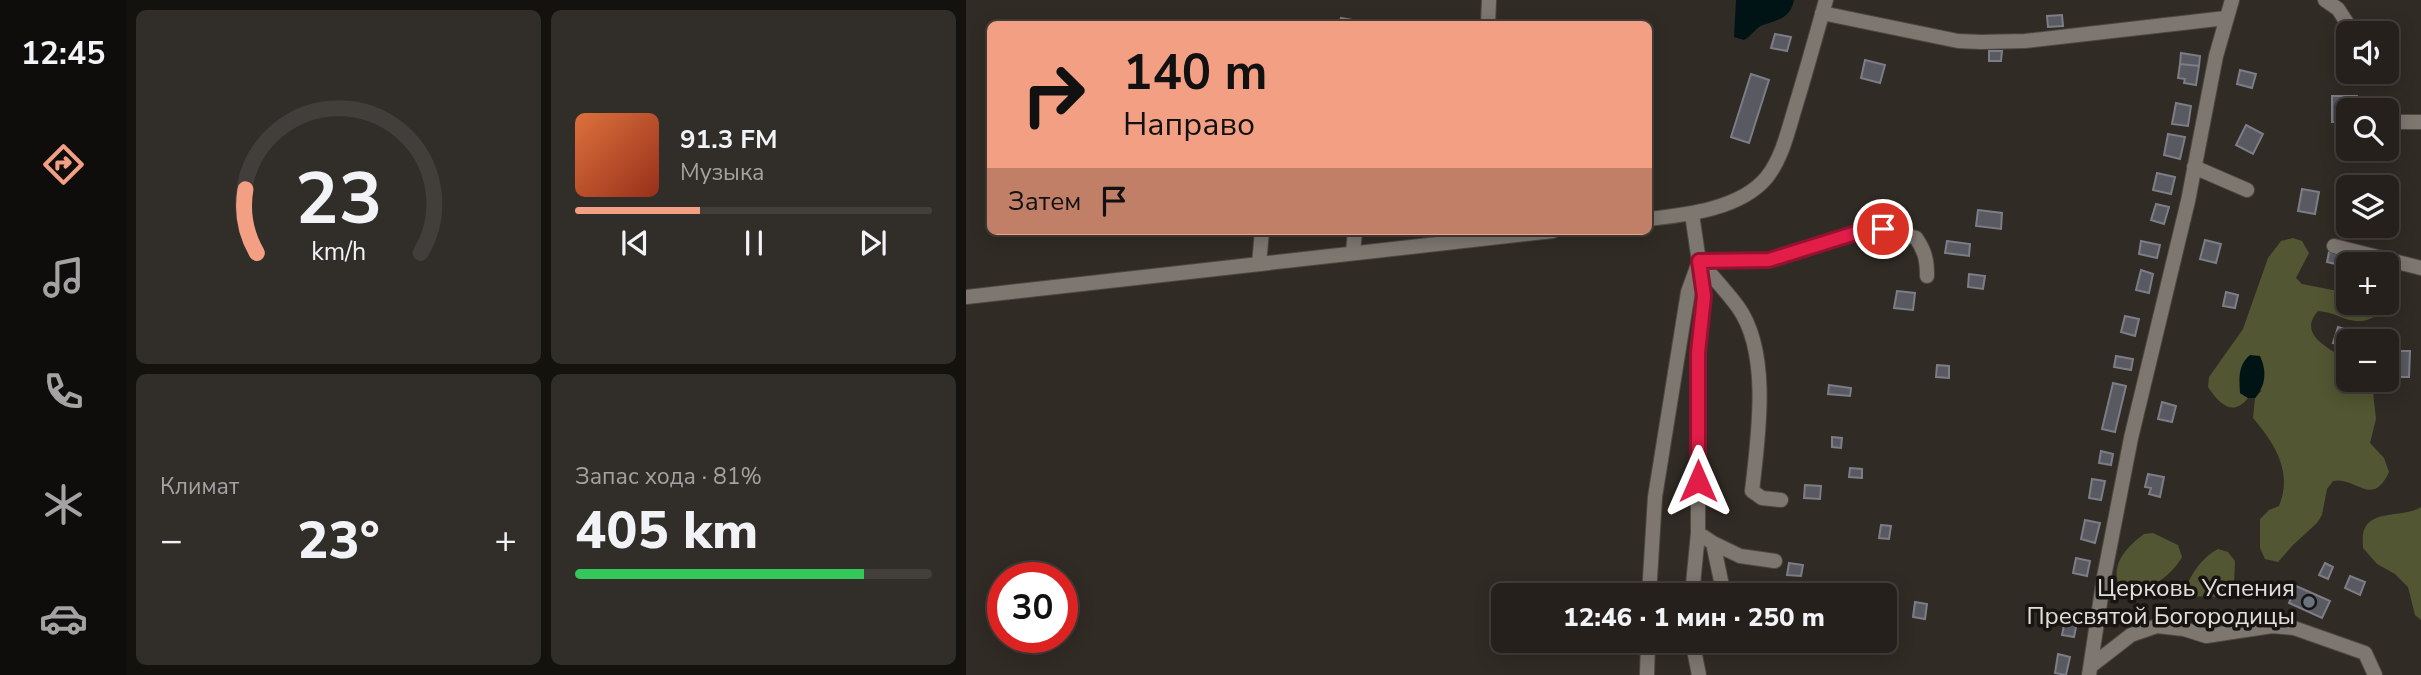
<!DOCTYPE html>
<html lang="ru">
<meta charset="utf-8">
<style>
:root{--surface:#25201c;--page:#312d29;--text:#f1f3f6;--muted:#a3a3a3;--line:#423e3b;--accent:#f39f83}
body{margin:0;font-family:"Nunito Sans",sans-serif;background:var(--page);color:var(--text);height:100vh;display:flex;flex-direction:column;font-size:26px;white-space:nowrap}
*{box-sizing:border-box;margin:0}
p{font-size:23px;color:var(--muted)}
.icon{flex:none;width:38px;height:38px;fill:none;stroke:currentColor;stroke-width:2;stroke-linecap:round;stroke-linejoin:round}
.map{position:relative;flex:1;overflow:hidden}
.details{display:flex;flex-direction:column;gap:10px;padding:10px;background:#14120f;width:840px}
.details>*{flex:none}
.hud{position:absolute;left:21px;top:21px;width:665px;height:214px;border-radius:10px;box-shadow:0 4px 18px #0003,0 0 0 2px var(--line);background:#f39f83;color:#111;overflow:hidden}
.tools{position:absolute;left:1370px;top:21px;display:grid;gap:14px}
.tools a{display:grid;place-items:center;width:63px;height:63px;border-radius:10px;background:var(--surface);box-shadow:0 4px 18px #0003,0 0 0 2px var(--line);font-size:35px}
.speed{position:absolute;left:21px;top:562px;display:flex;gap:14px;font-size:35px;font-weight:700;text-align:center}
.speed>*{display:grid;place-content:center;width:91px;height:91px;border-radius:50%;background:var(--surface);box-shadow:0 4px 18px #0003,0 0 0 2px var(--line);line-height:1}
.speed .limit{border:10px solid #d22;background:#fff;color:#111}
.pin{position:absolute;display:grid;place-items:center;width:60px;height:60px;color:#fff;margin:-30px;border:4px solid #fff;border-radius:50%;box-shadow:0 2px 7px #0007}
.me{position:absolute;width:77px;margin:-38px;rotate:0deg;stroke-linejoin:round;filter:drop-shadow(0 0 5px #0008)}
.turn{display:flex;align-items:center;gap:24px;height:147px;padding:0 21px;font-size:32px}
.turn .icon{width:91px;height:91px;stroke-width:2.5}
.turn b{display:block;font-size:49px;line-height:60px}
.then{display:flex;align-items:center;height:66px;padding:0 21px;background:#0003;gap:14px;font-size:26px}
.big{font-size:52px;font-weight:800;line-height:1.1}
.details .tile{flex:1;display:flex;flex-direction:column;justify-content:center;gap:10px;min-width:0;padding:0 24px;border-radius:10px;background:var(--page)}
.details .dial{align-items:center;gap:0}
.dial svg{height:182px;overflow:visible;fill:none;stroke:var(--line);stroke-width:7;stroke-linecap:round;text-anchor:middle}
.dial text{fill:var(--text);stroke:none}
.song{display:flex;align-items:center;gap:21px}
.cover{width:84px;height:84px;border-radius:10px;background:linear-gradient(135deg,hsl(20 70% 55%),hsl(10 70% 35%))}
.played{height:7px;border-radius:4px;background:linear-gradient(90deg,var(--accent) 35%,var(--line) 35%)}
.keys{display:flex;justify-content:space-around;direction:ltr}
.heat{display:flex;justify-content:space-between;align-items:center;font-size:38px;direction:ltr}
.charge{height:10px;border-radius:5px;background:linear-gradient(90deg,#34c759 81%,var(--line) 0)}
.details .tiles{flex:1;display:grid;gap:10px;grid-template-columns:repeat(2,1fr)}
.trip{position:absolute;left:525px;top:583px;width:406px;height:70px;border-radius:10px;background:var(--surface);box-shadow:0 4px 18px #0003,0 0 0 2px var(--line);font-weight:800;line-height:70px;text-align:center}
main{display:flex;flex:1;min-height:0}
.menu{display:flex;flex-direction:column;width:126px;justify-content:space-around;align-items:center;background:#0f0d0b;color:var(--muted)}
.menu .icon{width:49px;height:49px}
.menu .active{color:var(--accent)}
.menu b{font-size:32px;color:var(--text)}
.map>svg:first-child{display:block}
.forest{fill:#525632}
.water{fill:#001416}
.building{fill:#585961;stroke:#7c7d86;stroke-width:2}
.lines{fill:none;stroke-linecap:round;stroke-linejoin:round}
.minor-casing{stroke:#4d4843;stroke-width:16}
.minor{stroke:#7e7770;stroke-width:14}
.route-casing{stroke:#92132f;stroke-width:18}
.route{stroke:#e11d48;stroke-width:12}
.worship-dot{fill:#6b7280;stroke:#171411;stroke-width:2.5}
.labels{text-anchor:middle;stroke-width:7;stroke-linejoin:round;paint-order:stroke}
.poi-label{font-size:24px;fill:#e2deda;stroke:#171411;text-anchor:end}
</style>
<main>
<nav class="menu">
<b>12:45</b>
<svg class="icon active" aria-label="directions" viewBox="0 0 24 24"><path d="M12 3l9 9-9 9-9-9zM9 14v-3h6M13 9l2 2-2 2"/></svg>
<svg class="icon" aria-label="music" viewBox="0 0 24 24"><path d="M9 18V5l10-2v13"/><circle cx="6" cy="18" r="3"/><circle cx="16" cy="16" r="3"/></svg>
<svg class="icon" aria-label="phone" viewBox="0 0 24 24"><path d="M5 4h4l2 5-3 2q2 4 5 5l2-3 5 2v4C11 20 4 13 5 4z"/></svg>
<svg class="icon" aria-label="climate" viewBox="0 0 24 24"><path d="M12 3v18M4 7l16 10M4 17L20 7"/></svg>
<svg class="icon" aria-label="car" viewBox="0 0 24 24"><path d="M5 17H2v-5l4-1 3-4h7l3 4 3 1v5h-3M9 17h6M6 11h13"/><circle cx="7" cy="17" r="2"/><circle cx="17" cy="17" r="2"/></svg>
</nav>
<section class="details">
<div class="tiles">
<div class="tile dial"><svg viewBox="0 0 100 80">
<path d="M14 69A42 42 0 1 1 86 69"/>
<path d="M14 69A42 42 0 0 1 9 41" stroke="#f39f83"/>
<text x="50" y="56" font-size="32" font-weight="700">23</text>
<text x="50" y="72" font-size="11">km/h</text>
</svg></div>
<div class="tile">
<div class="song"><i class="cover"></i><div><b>91.3 FM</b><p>Музыка</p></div></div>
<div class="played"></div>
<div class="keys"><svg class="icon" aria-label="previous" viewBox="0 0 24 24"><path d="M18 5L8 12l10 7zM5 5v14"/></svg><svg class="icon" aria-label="pause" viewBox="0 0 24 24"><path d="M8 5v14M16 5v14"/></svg><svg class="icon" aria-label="next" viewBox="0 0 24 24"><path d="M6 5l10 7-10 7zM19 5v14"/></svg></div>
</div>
<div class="tile"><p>Климат</p>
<div class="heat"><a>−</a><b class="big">23°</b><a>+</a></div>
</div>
<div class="tile"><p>Запас хода · 81%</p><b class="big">405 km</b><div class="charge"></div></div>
</div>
</section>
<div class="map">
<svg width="1455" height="675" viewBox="0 0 1455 675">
<rect width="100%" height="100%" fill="#312b25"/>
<!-- forest -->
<path class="forest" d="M 1327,238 L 1336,241 L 1343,253 L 1330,278 L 1336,284 L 1382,293 L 1382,303 L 1421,303 L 1421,277 L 1430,280 L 1433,291 C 1426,305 1408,323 1390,321 C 1377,320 1368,312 1352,311 C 1330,336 1366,349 1382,361 L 1382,380 L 1403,380 L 1406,383 L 1410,419 L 1404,443 L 1418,458 L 1423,472 C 1406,509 1390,476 1367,481 L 1361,489 L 1356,515 L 1351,523 L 1327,545 L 1312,562 L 1299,559 L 1294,548 L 1294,519 L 1303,510 L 1313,506 C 1327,472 1309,444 1287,418 L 1289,398 L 1296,390 L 1274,393 L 1282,398 C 1266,418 1253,403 1242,387 L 1243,377 L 1277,329 L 1302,258 L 1315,241 Z
M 1455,507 L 1455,620 L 1449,615 L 1442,587 L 1429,574 L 1411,564 L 1397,548 C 1397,543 1396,535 1398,530 C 1406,509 1439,518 1455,507 Z
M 1187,533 L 1212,545 L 1216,557 C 1206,576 1177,597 1155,589 C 1142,567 1160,547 1178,534 Z
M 1252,549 L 1262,552 L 1269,561 L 1268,585 L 1250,597 L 1224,596 L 1219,589 C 1227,572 1235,558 1252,549 Z"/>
<!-- water -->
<path class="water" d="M 770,0 L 828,0 C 824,19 813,19 797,25 C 789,28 786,36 778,40 L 768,37 Z
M 1284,355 L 1294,356 C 1301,371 1300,385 1289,398 L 1282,398 L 1274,393 C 1273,378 1272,365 1284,355 Z"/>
<!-- building -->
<path class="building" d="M 1096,15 L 1097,26 L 1082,27 L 1081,16 Z
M 375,18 L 410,24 L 373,24 Z
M 809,34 L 825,37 L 821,51 L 805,48 Z
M 1023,51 L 1036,51 L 1035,61 L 1023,61 Z
M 1382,52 L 1382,68 L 1370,69 L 1369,53 Z
M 1215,53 L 1234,56 L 1233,66 L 1214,64 Z
M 899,60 L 919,65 L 914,83 L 895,78 Z
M 1214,64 L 1233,66 L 1230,85 L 1218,83 L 1219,79 L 1212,78 Z
M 1274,70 L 1290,74 L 1286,88 L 1271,84 Z
M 785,74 L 803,80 L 783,143 L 765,137 Z
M 1366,96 L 1391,96 L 1391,110 L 1382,110 L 1382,121 L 1366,122 Z
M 1210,103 L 1225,106 L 1222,126 L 1206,124 Z
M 1280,125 L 1297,134 L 1287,154 L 1270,145 Z
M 1202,134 L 1219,137 L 1214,159 L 1198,155 Z
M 1191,173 L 1209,177 L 1205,194 L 1187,190 Z
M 1336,189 L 1353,192 L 1349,214 L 1332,211 Z
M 1190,204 L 1203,207 L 1198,224 L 1185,220 Z
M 1012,210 L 1036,213 L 1035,229 L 1010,226 Z
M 1239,240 L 1255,244 L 1250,263 L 1234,259 Z
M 981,241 L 1004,244 L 1003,256 L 979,253 Z
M 1175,241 L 1194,245 L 1191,258 L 1173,254 Z
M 1363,252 L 1380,256 L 1378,266 L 1361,262 Z
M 1175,270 L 1187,274 L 1183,293 L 1170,290 Z
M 1003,274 L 1019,276 L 1017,289 L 1002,287 Z
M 931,291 L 949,293 L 947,310 L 928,308 Z
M 1260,292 L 1272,295 L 1269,308 L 1257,306 Z
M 1159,316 L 1173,319 L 1169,336 L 1155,332 Z
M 1372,327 L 1382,330 L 1378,346 L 1367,343 Z
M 1428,351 L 1444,351 L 1443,377 L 1427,377 Z
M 1150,356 L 1167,359 L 1165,370 L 1148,367 Z
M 971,365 L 983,366 L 983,378 L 970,377 Z
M 1147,383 L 1160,386 L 1149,432 L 1136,429 Z
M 863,385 L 885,388 L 884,396 L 862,394 Z
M 1196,402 L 1210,406 L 1206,422 L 1192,419 Z
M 866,437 L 876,438 L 875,448 L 866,447 Z
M 1135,451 L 1147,454 L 1145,465 L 1133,463 Z
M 884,468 L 896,469 L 896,478 L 883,477 Z
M 1182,474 L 1198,477 L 1194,497 L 1183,494 L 1185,488 L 1179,487 Z
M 1126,479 L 1139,481 L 1135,500 L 1123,498 Z
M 839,485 L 855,486 L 854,499 L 838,498 Z
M 1119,520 L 1134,523 L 1129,543 L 1115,539 Z
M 915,525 L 925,526 L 923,539 L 913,538 Z
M 1110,558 L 1124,561 L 1121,576 L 1107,573 Z
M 823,563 L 837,565 L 835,576 L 821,575 Z
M 1359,563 L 1367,567 L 1362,579 L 1353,575 Z
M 1384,576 L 1399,582 L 1394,595 L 1379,588 Z
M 1330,586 L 1364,601 L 1356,618 L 1323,603 Z
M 949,602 L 961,604 L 959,619 L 947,617 Z
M 1100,615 L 1112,617 L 1108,637 L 1096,635 Z
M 1092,654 L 1104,657 L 1100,675 L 1089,673 Z"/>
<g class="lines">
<defs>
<path id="minor" d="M 1359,0 L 1372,9 L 1385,29
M 856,13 L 992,41 L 1015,42 L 1059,41 L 1260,18
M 522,24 L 523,0
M 1421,122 L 1455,122
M 1228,167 L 1281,190
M 682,219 C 720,215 775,209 801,177 C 816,158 822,131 829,108 C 840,72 850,36 860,0
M 1368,246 L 1455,268
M 387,252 L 389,231
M 733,261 L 803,260 L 893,232 L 917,229 L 950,238 C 959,251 961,260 961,276
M 734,262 C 747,277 761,292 772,307 C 805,353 792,438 786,491 L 796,498 L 815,500
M 293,264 L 296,231
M 0,297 L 587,231
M 732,533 L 747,543 L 758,595
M 747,543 L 774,556 L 809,561
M 683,595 L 689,497 L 722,292 L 733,262
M 726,595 L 732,533 L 732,353 L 738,296 L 726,214
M 726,640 L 733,675
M 806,640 L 874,641
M 1125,666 L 1165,635 L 1191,626 L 1218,629 L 1240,636 L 1306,626 L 1328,628 L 1399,653 L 1409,675
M 681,675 L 682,640
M 1123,675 L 1138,577 L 1165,438 L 1222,201 L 1250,56 L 1266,0"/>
</defs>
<!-- minor casing -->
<use href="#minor" class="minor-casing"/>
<!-- minor -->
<use href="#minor" class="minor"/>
</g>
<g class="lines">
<defs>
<path id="route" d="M 732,481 L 732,353 L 738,296 L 733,261 L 803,260 L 893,232 L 917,229"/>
</defs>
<!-- route casing -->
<use href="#route" class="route-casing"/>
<!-- route -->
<use href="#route" class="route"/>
</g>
<!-- markers -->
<circle class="worship-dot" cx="1343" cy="602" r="7"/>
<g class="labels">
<!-- poi labels -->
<g class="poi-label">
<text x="1329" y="596">Церковь Успения<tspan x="1329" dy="28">Пресвятой Богородицы</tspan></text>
</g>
</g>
</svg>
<div class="tools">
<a><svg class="icon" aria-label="sound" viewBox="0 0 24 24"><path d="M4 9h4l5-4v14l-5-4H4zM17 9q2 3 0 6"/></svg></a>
<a><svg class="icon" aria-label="search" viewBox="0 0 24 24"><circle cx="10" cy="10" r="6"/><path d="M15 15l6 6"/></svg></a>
<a><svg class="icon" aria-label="layers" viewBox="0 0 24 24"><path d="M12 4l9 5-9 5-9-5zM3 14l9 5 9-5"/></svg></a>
<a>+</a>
<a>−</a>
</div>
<div class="speed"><div class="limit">30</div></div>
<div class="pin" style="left:917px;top:229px;background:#d93025"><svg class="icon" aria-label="arrive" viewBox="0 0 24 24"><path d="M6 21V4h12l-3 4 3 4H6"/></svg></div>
<svg class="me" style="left:732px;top:481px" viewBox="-20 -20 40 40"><path d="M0-17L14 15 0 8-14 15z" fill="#e11d48" stroke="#fff" stroke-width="4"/></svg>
<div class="trip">12:46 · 1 мин · 250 m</div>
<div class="hud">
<div class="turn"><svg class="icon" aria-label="right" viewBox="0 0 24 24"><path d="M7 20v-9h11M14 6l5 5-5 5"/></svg><div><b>140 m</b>Направо</div></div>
<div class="then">Затем<svg class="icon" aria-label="arrive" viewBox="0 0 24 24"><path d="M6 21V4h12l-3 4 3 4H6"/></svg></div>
</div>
</div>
</main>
